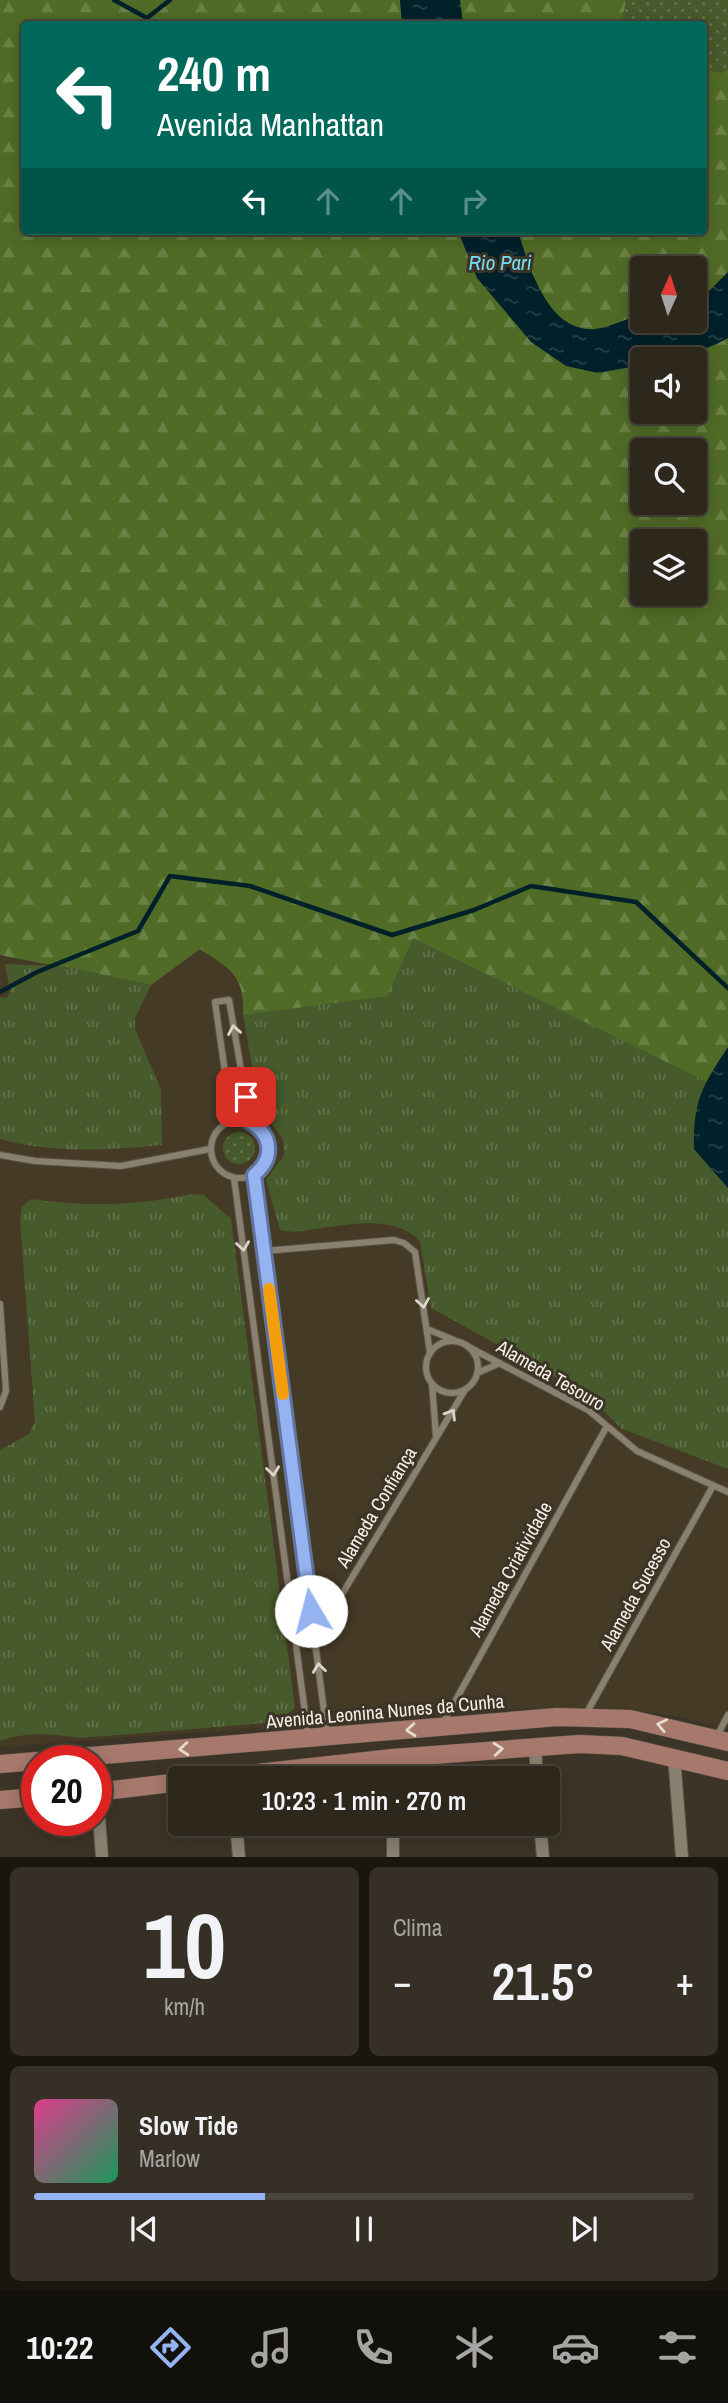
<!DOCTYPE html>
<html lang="pt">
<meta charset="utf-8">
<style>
:root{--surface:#2d271c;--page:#352f25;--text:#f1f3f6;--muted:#a7a5a3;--line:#48443b;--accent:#95b2f1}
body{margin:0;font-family:"Archivo Narrow",sans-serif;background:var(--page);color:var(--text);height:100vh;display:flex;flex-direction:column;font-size:26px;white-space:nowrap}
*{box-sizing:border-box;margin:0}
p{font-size:23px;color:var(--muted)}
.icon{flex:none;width:38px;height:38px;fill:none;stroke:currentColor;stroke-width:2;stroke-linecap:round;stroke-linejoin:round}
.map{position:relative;height:1857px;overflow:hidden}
.panel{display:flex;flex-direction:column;gap:10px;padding:10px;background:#19150f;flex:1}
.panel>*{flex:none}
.banner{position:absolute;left:21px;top:21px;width:686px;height:214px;border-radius:7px;box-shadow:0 4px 18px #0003,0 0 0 2px var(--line);background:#00695c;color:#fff;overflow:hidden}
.needle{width:46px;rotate:3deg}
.fabs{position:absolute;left:630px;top:256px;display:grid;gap:14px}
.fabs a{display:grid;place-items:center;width:77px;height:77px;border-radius:7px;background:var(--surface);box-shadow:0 4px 18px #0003,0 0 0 2px var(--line);font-size:35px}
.speed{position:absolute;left:21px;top:1745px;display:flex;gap:14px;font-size:35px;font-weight:700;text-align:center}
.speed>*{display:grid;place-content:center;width:91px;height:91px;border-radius:50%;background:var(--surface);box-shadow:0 4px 18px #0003,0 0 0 2px var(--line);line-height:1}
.speed .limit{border:10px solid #d22;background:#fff;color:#111}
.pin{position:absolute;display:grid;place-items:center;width:60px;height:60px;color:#fff;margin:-30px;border-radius:14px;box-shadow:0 4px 10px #0006}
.me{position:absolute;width:77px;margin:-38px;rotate:352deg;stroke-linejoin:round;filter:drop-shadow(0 0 5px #0008)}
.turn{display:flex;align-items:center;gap:24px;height:147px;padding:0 21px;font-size:32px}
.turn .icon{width:91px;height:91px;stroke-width:2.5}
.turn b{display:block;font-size:49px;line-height:60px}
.lanes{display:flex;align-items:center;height:66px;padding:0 21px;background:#0003;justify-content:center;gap:35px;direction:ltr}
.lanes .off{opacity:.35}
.big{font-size:52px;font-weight:600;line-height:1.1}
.panel .widget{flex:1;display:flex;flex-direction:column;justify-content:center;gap:10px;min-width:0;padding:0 24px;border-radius:10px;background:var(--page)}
.panel .dial{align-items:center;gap:0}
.dial b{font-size:91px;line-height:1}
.song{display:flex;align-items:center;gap:21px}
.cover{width:84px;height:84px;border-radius:10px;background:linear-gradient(135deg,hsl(330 70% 55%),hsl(150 70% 35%))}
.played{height:7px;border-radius:4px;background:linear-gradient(90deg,var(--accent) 35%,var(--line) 35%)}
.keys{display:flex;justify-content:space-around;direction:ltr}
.heat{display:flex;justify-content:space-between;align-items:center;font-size:38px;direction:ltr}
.panel .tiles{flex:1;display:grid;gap:10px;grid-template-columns:1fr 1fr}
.widget:last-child{grid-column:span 2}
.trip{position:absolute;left:168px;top:1766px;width:392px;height:70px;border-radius:7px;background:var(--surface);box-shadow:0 4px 18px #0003,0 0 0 2px var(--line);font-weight:600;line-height:70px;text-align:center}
.menu{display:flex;height:112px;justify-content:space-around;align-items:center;background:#12100b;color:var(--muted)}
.menu .icon{width:49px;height:49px}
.menu .active{color:var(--accent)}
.menu b{font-size:32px;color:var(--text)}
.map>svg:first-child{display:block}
.built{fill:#453a26}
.grass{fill:url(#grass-dots)}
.forest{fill:url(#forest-firs);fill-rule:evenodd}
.park{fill:url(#park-tufts)}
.water{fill:url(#water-ripples)}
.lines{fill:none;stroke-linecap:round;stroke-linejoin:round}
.stream{stroke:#01212a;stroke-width:4.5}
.lane-casing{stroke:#5a5347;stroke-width:8}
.street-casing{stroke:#5a5347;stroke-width:14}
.secondary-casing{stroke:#5a5347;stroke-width:19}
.lane{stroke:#898070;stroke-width:6}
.street{stroke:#898070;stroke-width:12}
.secondary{stroke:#a7786c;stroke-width:18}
.oneway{stroke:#dbd5ca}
.oneway2{stroke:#e6d9cf}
.route-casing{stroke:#61749d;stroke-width:18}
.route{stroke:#95b2f1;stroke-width:12}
.slow{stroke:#f59e0b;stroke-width:12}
.labels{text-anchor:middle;stroke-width:6;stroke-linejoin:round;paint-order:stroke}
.street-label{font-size:19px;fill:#f6f1e8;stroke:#3c3426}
.water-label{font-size:21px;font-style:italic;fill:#76defc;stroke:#3c3426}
</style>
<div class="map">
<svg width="728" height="1857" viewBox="0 0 728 1857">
<defs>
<pattern id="grass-dots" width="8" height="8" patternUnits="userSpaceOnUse" patternTransform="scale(1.75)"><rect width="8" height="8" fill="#475a2b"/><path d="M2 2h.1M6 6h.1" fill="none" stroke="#62724a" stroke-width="1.8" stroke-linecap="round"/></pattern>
<pattern id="forest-firs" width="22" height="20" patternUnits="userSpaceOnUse" patternTransform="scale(1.75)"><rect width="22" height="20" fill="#506b26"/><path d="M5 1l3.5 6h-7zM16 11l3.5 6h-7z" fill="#6a8146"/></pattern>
<pattern id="park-tufts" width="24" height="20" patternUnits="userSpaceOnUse" patternTransform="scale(1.75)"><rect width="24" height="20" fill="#475a2b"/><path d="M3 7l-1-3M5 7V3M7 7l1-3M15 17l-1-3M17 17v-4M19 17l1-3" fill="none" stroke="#62724a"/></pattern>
<pattern id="water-ripples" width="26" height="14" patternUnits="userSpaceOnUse" patternTransform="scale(1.75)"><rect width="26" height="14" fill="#01212a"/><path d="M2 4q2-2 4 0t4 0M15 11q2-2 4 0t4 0" fill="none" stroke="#274249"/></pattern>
</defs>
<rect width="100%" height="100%" fill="#3c3426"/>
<!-- built -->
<path class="built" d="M 0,858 L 728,1088 L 728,1730 L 686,1718 L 622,1708 L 525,1708 L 0,1747 Z"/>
<!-- grass -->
<path class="grass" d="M 626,0 L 728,0 L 728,69 L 721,73 L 704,69 L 704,24 L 622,24 Z
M223 1148a16 16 0 1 1 32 0a16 16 0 1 1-32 0Z"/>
<!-- forest -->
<path class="forest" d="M 0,0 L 626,0 L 622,24 L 24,24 L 24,231 L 704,231 L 704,69 L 721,73 L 728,69 L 728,1366 L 316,1045 L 243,1015 C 245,975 230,969 200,949 L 151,985 L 0,955 ZM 642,268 L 695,268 L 695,320 L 642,320 ZM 642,359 L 695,359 L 695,411 L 642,411 ZM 642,450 L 695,450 L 695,502 L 642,502 ZM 642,541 L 695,541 L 695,593 L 642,593 Z"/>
<!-- park -->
<path class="park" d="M 413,938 L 728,1092 L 728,1469 L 622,1429 L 585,1393 L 431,1308 L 420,1241 C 391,1210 333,1228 294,1232 L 280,1230 L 266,1180 L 284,1155 L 283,1139 L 259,1107 L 243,1015 L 387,996 Z
M 5,964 L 63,966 L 151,985 L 135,1018 L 135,1029 L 161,1090 L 162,1145 C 108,1150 53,1154 0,1139 L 0,997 L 7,998 L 10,991 Z
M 191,1194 L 204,1195 L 231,1219 L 295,1708 L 278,1722 L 81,1738 C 53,1734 27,1731 0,1741 L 0,1450 L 29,1434 L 35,1421 L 20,1220 L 22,1207 L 31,1199 C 86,1207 137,1206 191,1194 Z"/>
<!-- water -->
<path class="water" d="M 400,0 L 460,0 L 463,24 L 402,24 Z
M 458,231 L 518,231 C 529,267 548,333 595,329 C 611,327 626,318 642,315 L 642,320 L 695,320 L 695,300 L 704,296 L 728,272 L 728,338 C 703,353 671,359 642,359 L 642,365 L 598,373 L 566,366 L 531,342 L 477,278 Z
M 728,1047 L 728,1188 L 694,1149 C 693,1101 702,1086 728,1047 Z"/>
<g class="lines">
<!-- stream -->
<path class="stream" d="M 114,0 L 147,18 L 170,0
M 0,992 L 37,972 L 138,931 L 170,876 L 250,886 L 392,935 L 474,910 L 531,886 L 636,902 L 728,988"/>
<defs>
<path id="lane" d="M211 1149a29 29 0 1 1 58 0a29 29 0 1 1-58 0Z
M 232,1121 L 215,1002 L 229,1000 L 250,1122
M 0,1155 L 35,1161 L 121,1166 L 210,1149
M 254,1175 L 327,1734
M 234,1178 L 308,1735
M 264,1251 L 394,1240 L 404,1243 L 415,1252 L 430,1353
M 0,1304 L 6,1391 L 0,1407
M 427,1329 L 454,1340
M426 1367a26 26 0 1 1 52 0a26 26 0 1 1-52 0Z
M 467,1346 L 588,1410 L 637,1451 L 728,1492
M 477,1373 L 500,1363
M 432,1384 L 436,1436
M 315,1639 L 465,1390
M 586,1714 L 713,1486
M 442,1725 L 607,1426
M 716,1738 L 728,1715"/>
<path id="street" d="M 535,1746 L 537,1778
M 674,1756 L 682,1857
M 393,1758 L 393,1778
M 97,1792 L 102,1857
M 236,1824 L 239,1857
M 393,1824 L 393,1857
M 540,1824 L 543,1857"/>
<path id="secondary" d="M 43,1760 L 557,1717 L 630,1719 L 728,1742
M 0,1764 L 37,1761
M 211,1778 L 393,1758 L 579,1744 L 622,1746 L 728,1771
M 96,1792 L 180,1782
M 0,1800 L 37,1797"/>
</defs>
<!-- lane casing -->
<use href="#lane" class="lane-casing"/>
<!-- street casing -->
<use href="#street" class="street-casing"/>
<!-- secondary casing -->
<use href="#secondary" class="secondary-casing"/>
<!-- lane -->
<use href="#lane" class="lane"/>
<!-- street -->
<use href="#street" class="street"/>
<!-- secondary -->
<use href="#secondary" class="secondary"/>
</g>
<!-- one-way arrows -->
<defs><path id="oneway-chevron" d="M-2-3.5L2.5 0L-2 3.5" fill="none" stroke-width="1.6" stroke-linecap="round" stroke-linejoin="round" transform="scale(1.75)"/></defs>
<g class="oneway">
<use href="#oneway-chevron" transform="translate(234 1030) rotate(-100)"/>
<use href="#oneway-chevron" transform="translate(243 1246) rotate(82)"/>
<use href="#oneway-chevron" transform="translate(423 1303) rotate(81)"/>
<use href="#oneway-chevron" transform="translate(451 1414) rotate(-59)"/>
<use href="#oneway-chevron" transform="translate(273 1471) rotate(82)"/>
<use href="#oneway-chevron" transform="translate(319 1668) rotate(-97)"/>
</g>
<g class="oneway2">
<use href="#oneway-chevron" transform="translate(662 1725) rotate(-168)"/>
<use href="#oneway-chevron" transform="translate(411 1730) rotate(175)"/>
<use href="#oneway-chevron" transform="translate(184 1749) rotate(175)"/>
<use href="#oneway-chevron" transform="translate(498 1749) rotate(-5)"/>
</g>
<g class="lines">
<defs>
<path id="route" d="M 246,1097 L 250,1122 C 273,1135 274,1159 254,1175 L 311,1611"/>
</defs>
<!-- route casing -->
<use href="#route" class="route-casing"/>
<!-- route -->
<use href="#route" class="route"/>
<!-- slow -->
<path class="slow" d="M 269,1289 L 283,1394"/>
</g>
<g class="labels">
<!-- street labels -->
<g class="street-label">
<text transform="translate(551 1375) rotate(30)" y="7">Alameda Tesouro</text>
<text transform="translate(376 1507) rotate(-59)" y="7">Alameda Confiança</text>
<text transform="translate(510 1569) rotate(-61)" y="7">Alameda Criatividade</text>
<text transform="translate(635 1594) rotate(-61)" y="7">Alameda Sucesso</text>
<text transform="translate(385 1711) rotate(-5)" y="7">Avenida Leonina Nunes da Cunha</text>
</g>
<!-- water labels -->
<g class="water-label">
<text x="500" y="270">Rio Pari</text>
</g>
</g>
</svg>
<div class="fabs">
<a><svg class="needle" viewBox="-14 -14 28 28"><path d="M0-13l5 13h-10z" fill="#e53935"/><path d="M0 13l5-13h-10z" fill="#a7a5a3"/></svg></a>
<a><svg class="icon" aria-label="sound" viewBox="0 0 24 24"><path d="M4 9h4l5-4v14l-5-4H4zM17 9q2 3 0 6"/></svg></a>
<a><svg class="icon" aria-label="search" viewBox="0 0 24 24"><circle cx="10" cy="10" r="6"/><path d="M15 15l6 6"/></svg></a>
<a><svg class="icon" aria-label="layers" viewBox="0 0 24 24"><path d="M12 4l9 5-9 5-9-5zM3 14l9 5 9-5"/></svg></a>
</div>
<div class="speed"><div class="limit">20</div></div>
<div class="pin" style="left:246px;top:1097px;background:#d93025"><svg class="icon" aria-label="arrive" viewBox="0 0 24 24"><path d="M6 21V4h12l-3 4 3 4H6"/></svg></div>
<svg class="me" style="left:311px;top:1611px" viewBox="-20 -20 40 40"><circle r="19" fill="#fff"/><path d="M0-13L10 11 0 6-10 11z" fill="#95b2f1"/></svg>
<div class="trip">10:23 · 1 min · 270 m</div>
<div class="banner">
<div class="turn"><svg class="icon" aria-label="left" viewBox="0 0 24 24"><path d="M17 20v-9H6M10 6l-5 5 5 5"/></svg><div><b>240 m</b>Avenida Manhattan</div></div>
<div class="lanes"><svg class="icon" aria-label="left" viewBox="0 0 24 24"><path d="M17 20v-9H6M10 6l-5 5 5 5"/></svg><svg class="icon off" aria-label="ahead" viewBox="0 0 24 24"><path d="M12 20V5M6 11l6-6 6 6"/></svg><svg class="icon off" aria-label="ahead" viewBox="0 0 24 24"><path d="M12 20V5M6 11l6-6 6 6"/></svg><svg class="icon off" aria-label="right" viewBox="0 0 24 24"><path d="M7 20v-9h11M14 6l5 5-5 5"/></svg></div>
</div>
</div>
<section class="panel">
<div class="tiles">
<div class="widget dial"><b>10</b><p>km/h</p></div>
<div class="widget"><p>Clima</p>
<div class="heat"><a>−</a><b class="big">21.5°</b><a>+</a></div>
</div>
<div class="widget">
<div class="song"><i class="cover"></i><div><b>Slow Tide</b><p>Marlow</p></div></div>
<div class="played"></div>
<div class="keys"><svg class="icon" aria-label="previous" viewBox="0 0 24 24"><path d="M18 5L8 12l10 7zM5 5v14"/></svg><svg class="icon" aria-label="pause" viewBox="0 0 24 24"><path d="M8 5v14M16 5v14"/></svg><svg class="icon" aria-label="next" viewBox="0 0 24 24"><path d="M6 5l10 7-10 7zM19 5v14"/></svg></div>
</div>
</div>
</section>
<nav class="menu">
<b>10:22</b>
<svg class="icon active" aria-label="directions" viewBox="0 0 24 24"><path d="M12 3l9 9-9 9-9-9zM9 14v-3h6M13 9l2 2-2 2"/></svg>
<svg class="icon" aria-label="music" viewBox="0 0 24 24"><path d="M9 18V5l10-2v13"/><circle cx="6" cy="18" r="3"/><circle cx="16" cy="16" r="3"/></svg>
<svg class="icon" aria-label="phone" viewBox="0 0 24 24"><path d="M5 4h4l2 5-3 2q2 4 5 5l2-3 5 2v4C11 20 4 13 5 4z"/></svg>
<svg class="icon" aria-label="climate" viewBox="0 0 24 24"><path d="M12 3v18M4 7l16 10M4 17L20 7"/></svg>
<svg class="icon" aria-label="car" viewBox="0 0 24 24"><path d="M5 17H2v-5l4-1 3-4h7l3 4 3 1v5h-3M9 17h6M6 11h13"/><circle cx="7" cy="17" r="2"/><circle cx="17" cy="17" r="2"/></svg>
<svg class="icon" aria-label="filters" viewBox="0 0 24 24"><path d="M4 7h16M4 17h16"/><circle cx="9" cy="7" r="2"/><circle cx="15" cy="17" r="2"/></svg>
</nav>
